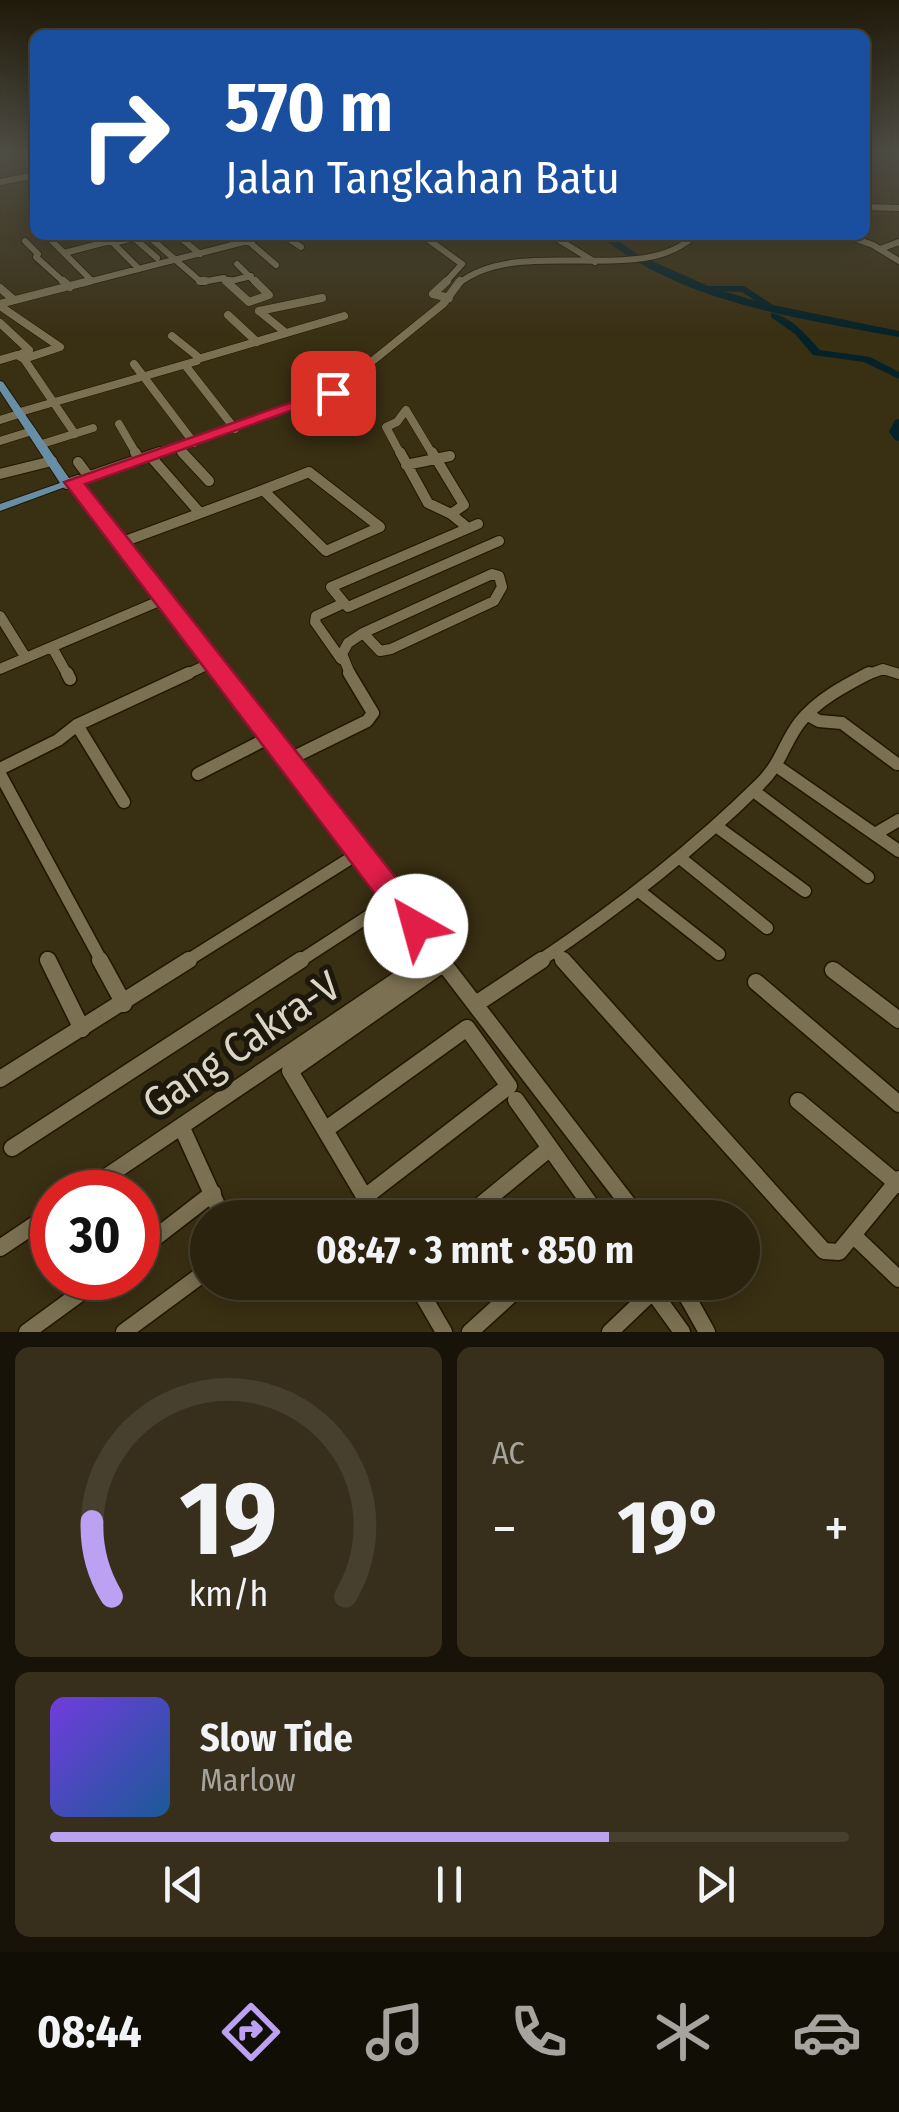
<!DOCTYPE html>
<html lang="id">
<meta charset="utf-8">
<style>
:root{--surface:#2b230e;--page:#372f1c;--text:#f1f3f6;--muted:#a6a49e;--line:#47402e;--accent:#bca0f2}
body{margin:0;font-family:"Fira Sans Condensed",sans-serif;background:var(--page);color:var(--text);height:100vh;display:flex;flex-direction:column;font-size:38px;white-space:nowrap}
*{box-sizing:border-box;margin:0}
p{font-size:32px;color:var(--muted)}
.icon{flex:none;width:55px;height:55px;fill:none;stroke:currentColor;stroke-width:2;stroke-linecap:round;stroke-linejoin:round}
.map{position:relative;height:1332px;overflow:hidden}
.sheet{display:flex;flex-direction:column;gap:15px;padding:15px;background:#181308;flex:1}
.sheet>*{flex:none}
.top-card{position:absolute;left:30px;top:30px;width:840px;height:210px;border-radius:15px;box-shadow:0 5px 25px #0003,0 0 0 2px var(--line);background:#1a4fa0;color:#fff;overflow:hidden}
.speed{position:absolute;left:30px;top:1170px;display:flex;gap:20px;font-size:50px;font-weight:700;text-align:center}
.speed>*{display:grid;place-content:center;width:130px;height:130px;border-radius:50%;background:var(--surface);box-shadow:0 5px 25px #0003,0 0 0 2px var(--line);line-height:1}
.speed .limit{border:15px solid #d22;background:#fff;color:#111}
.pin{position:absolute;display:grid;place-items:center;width:85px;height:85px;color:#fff;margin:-42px;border-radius:20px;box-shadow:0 5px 15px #0006}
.me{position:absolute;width:110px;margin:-55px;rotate:322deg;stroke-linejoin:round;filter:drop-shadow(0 0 8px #0008)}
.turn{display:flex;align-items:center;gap:35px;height:210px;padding:0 30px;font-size:45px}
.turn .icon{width:130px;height:130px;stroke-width:2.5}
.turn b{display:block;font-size:70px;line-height:85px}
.big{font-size:75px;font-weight:700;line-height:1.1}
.sheet .tile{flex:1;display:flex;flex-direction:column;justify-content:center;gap:15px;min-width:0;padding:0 35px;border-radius:15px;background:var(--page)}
.sheet .dial{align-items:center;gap:0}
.dial svg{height:260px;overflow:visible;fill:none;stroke:var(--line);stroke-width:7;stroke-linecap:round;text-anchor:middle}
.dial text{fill:var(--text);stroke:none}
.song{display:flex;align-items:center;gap:30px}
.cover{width:120px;height:120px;border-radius:15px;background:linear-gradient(135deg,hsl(260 70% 55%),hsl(210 70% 35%))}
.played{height:10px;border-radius:5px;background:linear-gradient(90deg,var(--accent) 70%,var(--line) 70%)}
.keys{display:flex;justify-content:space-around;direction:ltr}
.heat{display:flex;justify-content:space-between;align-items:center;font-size:55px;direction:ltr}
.sheet .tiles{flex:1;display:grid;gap:15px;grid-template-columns:1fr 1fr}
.tile:last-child{grid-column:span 2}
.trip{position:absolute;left:190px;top:1200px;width:570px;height:100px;border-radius:50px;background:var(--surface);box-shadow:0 5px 25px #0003,0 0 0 2px var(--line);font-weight:700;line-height:100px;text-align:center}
.tabs{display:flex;height:160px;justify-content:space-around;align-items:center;background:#110e06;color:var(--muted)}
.tabs .icon{width:70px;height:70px}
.tabs .on{color:var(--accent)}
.tabs b{font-size:45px;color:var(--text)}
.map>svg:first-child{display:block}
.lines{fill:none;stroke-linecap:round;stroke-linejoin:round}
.river{fill:#052228;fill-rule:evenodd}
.minor-far4-casing{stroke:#201700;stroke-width:8}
.minor-far3-casing{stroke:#201700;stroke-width:9}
.minor-far2-casing{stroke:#201700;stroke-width:12}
.minor-far1-casing{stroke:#201700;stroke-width:15}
.minor-casing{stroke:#201700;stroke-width:19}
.major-casing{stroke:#201700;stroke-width:2}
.minor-far4{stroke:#7b7052;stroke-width:6}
.minor-far3{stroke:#7b7052;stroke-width:8}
.minor-far2{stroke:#7b7052;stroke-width:10}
.minor-far1{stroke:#7b7052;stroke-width:12}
.minor{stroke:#7b7052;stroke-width:16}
.major{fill:#688ea6;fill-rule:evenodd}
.route{fill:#e11d48;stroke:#92132f;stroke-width:2.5}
.labels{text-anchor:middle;stroke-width:10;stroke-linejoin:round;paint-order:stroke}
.near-street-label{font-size:42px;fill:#dbd5c5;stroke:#1c180c}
</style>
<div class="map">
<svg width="899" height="1332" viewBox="0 0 899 1332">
<rect width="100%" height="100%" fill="#392f13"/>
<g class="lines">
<!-- river -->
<path class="river" d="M 599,235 L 609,235 L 639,255 L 708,286 L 744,286 L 773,305 L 899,331 L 899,337 C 798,318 681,303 599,235 ZM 723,291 L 742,292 L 756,301 Z
M 771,313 C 791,316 806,335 820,350 L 870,357 L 899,372 L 899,379 L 864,362 L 813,355 L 795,334 L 771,317 Z
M 899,419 L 899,441 L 895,440 L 889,432 L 895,420 Z"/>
<defs>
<path id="minor-far4" d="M 0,182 L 35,175
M 865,207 L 899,208
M 46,235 L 92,281
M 147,235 L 201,282 L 224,278 L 227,282 L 251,276
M 177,235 L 200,254
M 283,235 L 301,247
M 422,235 L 462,264 L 444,284
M 551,235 L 595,262
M 845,235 L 873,245 L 899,261
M 25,241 L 38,254 L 36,257 L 66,284
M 248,241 L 276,265
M 880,249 L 899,242
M 64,253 L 118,239
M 237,264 L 257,284
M 139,269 L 113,243 L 134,238 L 157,258
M 80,284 L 271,235
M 458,284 C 520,234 642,288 695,235"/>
<path id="minor-far3" d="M 63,281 L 70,287
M 200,281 L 205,281
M 226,281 L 230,281
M 447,281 L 433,294 L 449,298
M 227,282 L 249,302 L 269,295 L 255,281
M 0,288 L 14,300
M 0,304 L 89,281
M 0,306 L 60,347 L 24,359 L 17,355 L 0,360
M 259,311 L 322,298
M 259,311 L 286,333
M 228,315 L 257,342
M 0,323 L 29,350 L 19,355
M 24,359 L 75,434
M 198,359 L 344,316
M 134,364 L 194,443
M 185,365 L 235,429
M 20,412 L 197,361 L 197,356 L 172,336
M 0,420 L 22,413
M 119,424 L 137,455
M 0,441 L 32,431
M 42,444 L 93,428
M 178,448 L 184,455
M 153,455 L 333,393 L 443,304 L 460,281
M 401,455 L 386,427 L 397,422 L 406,410 L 433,455"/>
<path id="minor-far2" d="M 135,452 L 140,460
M 182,452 L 209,481
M 400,452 L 428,503 L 451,514
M 432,452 L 464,505 L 451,514
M 151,457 L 200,513
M 78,462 L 89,477
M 406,465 L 450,456
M 309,472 L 380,527 L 326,551 L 263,490 Z
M 0,474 L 52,461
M 74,482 L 223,676
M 67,484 L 160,452
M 451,514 L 468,528
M 120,543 L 263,490
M 492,574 L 499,576 L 502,587 L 494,601 L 391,649 L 380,651 L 363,633 Z
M 344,603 L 331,587 L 478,524
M 0,616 L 26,658
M 52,647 L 68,676
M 341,659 L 315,622 L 316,616 L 344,603 L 348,607 L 499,541
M 0,669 L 164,599
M 183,676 L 213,662
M 351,676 L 342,654 L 348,643 L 363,633
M 864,676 L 883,669 L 899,674"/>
<path id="minor-far1" d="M 67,673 L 70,679
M 221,673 L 443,962
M 808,715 L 819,721 L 842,723 L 897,764
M 77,725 L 124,802
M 288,760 L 367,721 L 373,713 L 349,673
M 778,767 L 899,851
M 0,769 L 58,740 L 77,725 L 189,673
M 0,774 L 102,962
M 198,774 L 270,737
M 755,792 L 868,877
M 716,826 L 805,891
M 875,834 L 899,820
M 679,857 L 767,928
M 639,891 L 719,954
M 555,951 L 565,962
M 47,958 L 49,962
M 185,962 L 359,853
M 298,962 L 395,899
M 423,962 L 437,953
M 538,962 C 617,909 691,852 759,785 C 782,763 783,744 800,722 C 817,700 846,685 869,673"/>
<path id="minor" d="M 48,960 L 82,1029
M 100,960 L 124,1004
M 441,960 L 639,1218
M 563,960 L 824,1251 L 839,1252 L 899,1179
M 833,970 L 899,1020
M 756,982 L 899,1104
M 476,1004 L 542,960
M 0,1079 L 189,960
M 516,1100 L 600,1218
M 798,1101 L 899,1185
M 182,1128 L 223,1218
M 325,1130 L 467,1028 L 509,1086 L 365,1197
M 12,1148 L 301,960
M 84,1192 L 427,960
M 377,1218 L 290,1071 L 444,963
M 465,1218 L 550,1148
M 853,1235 L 899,1279
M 0,1248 L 52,1213
M 138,1251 L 213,1193
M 415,1282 L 444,1332
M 646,1282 L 682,1332
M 679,1282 L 707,1332
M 27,1332 L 101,1278
M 124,1332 L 208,1270
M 470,1332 L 525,1282
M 610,1332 L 653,1291"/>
<path id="major" d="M 0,381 L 3,382 L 73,484 L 0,511 L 0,504 L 60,483 L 0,391 Z"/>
</defs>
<!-- minor-far4 casing -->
<use href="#minor-far4" class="minor-far4-casing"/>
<!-- minor-far3 casing -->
<use href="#minor-far3" class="minor-far3-casing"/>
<!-- minor-far2 casing -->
<use href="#minor-far2" class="minor-far2-casing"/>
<!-- minor-far1 casing -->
<use href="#minor-far1" class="minor-far1-casing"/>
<!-- minor casing -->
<use href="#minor" class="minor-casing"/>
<!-- major casing -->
<use href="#major" class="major-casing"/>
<!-- minor-far4 -->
<use href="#minor-far4" class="minor-far4"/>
<!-- minor-far3 -->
<use href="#minor-far3" class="minor-far3"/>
<!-- minor-far2 -->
<use href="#minor-far2" class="minor-far2"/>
<!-- minor-far1 -->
<use href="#minor-far1" class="minor-far1"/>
<!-- minor -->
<use href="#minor" class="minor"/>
<!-- major -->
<use href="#major" class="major"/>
</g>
<!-- sky -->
<linearGradient id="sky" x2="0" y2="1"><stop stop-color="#1f1a0a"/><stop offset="0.45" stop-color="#4e4d44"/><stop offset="1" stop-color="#4e4d44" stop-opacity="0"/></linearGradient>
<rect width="899" height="337" fill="url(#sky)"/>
<!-- route -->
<path class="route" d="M 327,390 L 341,393 L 85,484 L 426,916 L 430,926 L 426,935 L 416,939 L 406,935 L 64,482 Z"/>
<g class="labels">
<!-- near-street labels -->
<g class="near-street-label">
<text transform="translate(241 1044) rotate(-34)" y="15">Gang Cakra-V</text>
</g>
</g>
</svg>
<div class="speed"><div class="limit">30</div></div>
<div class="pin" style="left:333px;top:393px;background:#d93025"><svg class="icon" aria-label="arrive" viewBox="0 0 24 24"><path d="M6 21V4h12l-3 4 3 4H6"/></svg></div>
<svg class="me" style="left:416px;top:926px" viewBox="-20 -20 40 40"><circle r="19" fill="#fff"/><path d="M0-13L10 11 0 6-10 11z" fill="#e11d48"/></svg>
<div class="trip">08:47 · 3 mnt · 850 m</div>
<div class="top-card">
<div class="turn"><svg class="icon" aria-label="right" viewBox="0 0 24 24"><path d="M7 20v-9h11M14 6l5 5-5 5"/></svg><div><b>570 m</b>Jalan Tangkahan Batu</div></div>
</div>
</div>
<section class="sheet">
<div class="tiles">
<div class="tile dial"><svg viewBox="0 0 100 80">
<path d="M14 69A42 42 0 1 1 86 69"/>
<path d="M14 69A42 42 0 0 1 8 46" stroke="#bca0f2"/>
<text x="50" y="56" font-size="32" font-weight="700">19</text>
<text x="50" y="72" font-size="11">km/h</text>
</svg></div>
<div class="tile"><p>AC</p>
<div class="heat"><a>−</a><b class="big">19°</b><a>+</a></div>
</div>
<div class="tile">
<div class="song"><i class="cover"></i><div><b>Slow Tide</b><p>Marlow</p></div></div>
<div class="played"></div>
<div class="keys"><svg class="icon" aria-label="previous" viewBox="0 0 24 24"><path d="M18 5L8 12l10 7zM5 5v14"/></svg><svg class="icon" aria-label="pause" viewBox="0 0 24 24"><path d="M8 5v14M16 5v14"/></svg><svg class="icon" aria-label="next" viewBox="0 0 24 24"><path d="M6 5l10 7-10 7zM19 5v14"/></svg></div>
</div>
</div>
</section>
<nav class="tabs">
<b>08:44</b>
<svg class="icon on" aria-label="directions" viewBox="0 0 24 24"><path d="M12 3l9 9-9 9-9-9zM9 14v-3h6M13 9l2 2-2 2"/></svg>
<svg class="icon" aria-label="music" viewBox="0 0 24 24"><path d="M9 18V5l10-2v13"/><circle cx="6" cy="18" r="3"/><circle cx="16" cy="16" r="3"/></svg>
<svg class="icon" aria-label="phone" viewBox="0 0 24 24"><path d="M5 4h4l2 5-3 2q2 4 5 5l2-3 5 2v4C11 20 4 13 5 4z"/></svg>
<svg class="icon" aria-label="climate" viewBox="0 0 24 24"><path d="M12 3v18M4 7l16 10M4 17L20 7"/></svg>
<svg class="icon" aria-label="car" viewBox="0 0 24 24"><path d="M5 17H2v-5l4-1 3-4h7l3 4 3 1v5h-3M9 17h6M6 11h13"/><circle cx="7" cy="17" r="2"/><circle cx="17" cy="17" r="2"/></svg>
</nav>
